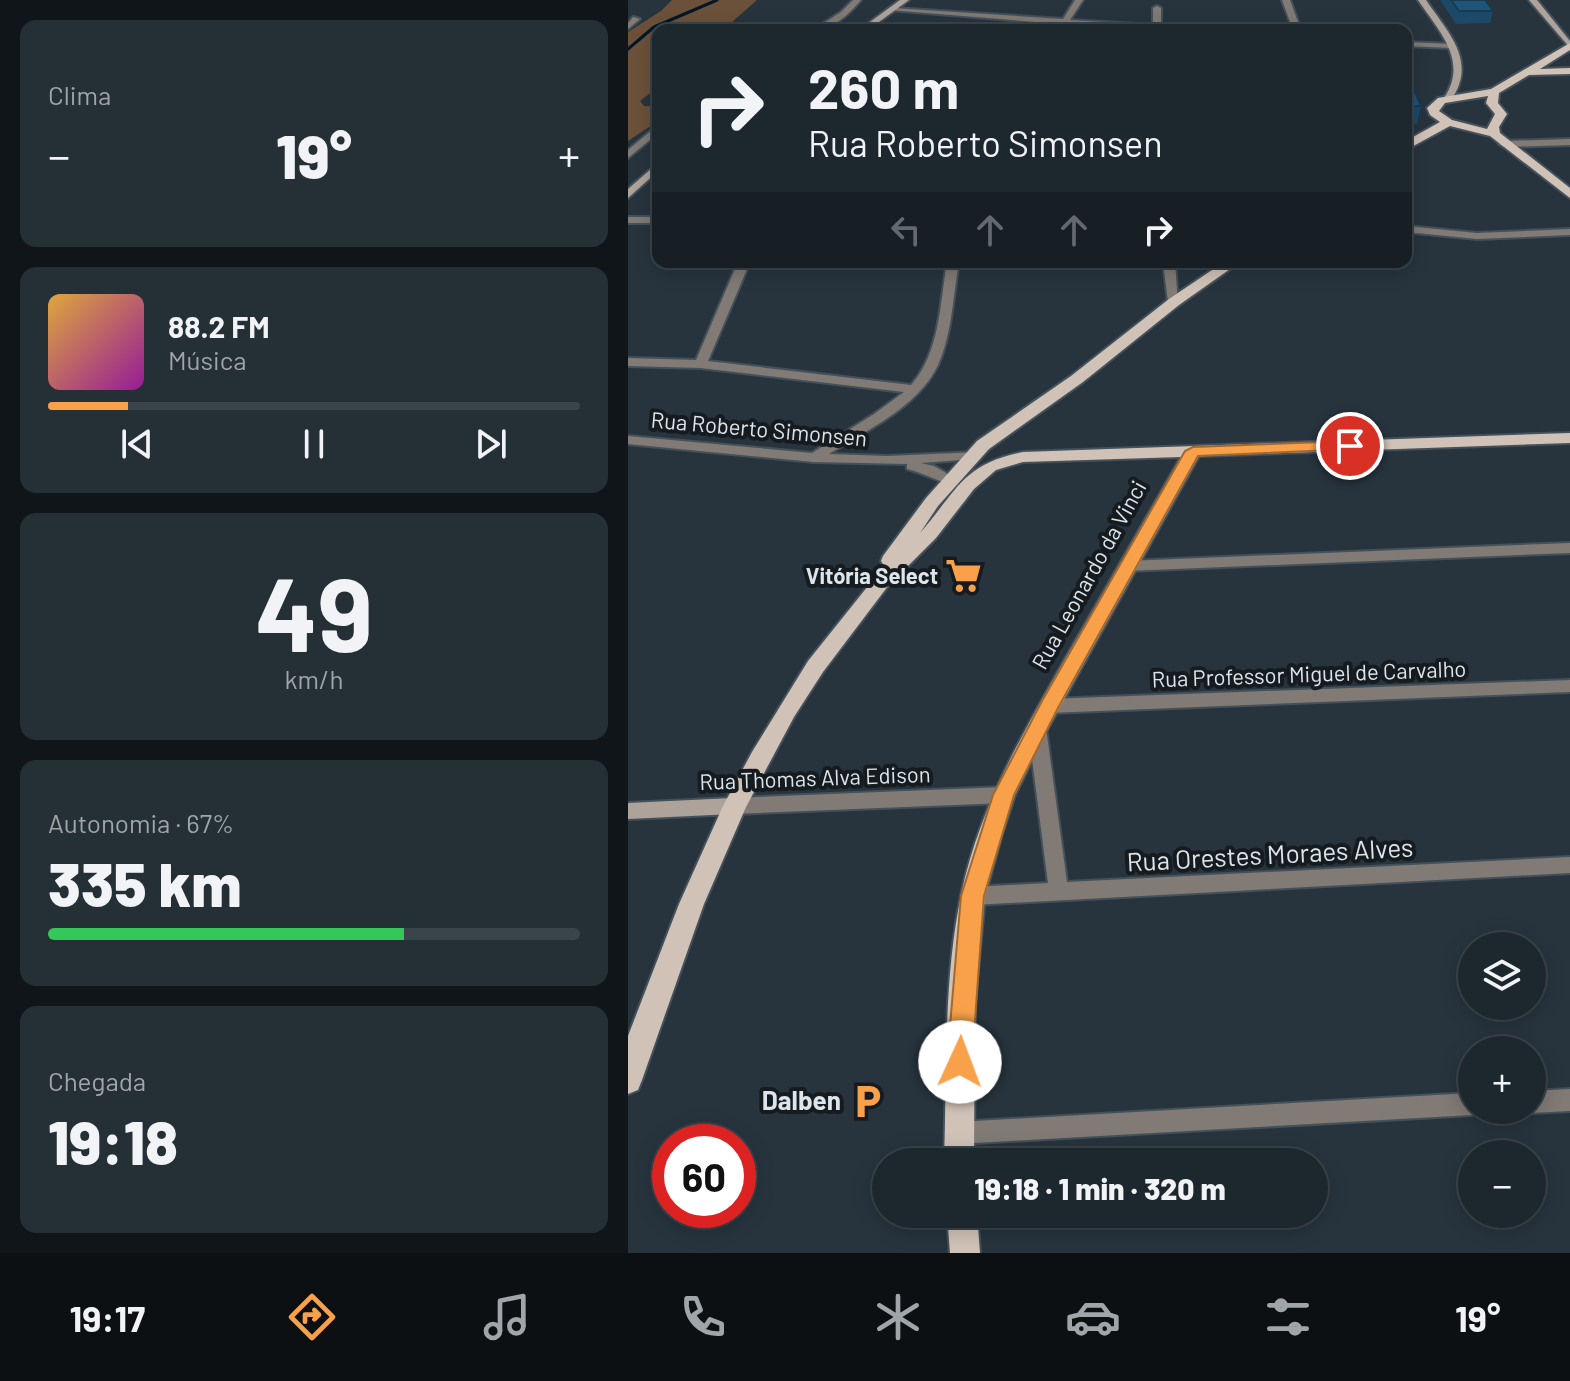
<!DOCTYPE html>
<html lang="pt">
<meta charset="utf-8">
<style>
:root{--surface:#1d272e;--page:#252f36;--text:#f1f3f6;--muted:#a0a5aa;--line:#3b444a;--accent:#f8a14a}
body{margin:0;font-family:Barlow,sans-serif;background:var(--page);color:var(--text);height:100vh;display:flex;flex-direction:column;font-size:30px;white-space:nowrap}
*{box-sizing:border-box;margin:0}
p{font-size:26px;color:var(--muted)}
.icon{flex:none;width:44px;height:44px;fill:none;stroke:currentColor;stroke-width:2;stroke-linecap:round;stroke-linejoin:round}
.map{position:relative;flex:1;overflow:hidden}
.sheet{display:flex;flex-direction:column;gap:20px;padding:20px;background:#101519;width:628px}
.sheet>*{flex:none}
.guide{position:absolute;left:24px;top:24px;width:760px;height:244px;border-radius:16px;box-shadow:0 4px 20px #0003,0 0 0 2px var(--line);background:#1d272e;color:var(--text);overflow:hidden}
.buttons{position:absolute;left:830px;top:932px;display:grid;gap:16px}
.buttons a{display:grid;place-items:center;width:88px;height:88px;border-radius:50%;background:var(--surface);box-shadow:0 4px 20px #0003,0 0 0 2px var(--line);font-size:40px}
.speed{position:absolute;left:24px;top:1124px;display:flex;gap:16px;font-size:40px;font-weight:700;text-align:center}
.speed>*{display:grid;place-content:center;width:104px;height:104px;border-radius:50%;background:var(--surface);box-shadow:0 4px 20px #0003,0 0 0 2px var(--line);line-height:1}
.speed .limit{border:12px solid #d22;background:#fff;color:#111}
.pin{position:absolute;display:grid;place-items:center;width:68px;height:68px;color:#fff;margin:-34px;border:4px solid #fff;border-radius:50%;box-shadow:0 2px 8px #0007}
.me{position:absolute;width:88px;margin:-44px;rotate:2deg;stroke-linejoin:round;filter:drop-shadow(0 0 6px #0008)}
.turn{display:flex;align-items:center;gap:28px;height:168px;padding:0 24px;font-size:36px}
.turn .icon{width:104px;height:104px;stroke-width:2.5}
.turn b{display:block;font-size:56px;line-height:68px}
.lanes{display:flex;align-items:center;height:76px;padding:0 24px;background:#0003;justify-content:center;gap:40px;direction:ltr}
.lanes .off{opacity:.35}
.big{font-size:60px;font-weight:800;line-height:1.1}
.sheet .card{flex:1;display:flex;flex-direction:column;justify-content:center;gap:12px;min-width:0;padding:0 28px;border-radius:16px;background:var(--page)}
.sheet .dial{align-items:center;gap:0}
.dial b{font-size:104px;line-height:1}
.song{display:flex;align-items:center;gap:24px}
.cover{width:96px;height:96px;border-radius:12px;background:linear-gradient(135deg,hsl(40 70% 55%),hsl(300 70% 35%))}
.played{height:8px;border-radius:4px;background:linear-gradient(90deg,var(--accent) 15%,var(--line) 15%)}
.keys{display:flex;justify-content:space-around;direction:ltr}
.heat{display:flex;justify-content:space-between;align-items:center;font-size:44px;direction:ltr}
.charge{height:12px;border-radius:6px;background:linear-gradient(90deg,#34c759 67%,var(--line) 0)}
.trip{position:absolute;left:244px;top:1148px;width:456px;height:80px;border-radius:40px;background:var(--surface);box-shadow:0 4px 20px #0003,0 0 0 2px var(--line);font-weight:800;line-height:80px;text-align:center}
.menu{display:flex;height:128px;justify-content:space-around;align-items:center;background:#0c1012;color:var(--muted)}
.menu .icon{width:56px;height:56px}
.menu .current{color:var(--accent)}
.menu b{font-size:36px;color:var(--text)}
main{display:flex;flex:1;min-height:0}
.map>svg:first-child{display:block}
.green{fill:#6c513a}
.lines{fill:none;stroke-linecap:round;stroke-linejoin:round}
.stream{stroke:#001829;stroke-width:3}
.street-casing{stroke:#44505a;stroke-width:4}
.secondary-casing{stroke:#44505a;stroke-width:4}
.primary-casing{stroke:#44505a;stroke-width:4}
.street{fill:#817a75;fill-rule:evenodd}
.secondary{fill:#ada39a;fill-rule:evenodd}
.primary{fill:#d0c2b7;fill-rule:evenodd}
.wall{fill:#1b4967}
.building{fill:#1f5578;stroke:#163c54;stroke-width:2}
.route{fill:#f8a14a;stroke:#a16930;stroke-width:2}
.labels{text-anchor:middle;stroke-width:8;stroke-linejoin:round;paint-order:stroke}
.street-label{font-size:22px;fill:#dde5ec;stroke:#151b1f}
.poi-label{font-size:22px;font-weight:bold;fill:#dde5ec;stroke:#151b1f;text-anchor:end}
.near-street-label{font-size:26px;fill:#dde5ec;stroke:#151b1f}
.near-poi-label{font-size:26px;font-weight:bold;fill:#dde5ec;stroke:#151b1f;text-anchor:end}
</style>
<main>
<section class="sheet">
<div class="card"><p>Clima</p>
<div class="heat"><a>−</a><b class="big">19°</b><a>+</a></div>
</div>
<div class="card">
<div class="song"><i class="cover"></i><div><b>88.2 FM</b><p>Música</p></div></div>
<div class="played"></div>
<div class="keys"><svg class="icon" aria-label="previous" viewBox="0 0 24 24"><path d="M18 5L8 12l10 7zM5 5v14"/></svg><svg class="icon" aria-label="pause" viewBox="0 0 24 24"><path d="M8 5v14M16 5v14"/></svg><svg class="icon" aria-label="next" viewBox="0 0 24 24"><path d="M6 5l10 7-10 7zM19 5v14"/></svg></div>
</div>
<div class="card dial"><b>49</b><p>km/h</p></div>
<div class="card"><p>Autonomia · 67%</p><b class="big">335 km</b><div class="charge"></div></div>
<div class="card"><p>Chegada</p><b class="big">19:18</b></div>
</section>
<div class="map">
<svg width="942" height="1253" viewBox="0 0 942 1253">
<rect width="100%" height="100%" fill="#27343e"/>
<!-- green -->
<path class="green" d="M 44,0 L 129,0 L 95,30 L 30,30 L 30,87 L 12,101 L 16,106 L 30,107 L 30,121 L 0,141 L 0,32 L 33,11 Z"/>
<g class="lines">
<!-- stream -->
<path class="stream" d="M 0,49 L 26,27 L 89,0"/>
<defs>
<path id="street" d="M 225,0 L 233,0 C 221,14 205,30 185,30 L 213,12 Z
M 447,0 L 455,0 L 442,20 L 525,25 L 525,8 L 529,6 L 533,8 L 533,26 L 563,30 L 439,24 L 435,30 L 429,30 L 432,24 L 261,10 L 265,8 L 435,19 Z
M 654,0 L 662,0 L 673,30 L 665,30 Z
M 5,17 L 12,19 L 0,29 L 0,23 Z
M 778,42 L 823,44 L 827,46 L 823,48 L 778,46 Z
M 30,125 L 30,133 L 0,158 L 0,150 Z
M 942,139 L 942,145 L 876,147 L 871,144 L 876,141 Z
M 0,217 L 30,217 L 30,223 L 0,223 Z
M 778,226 L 849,233 L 942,229 L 942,235 L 849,239 L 778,232 Z
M 110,262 L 122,262 L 80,361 L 283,385 C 312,353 312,303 319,262 L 331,262 C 325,296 324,334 310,365 C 290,407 239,430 201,454 L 259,456 L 350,452 L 352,455 L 345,459 L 293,463 L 306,466 L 327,478 L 329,481 L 327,484 C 316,485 294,472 279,469 L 279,464 L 186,462 L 0,444 L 0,436 L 184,453 L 246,414 L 276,392 L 73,368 L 0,366 L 0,358 L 68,360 Z
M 535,262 L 547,262 L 550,304 L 540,302 Z
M 942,543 L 942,553 L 499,571 L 491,566 L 499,561 Z
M 942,680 L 942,692 L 421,713 L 415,711 L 412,706 L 415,701 L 421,699 Z
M 409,721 L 415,723 L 418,728 L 439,882 L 942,857 L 942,873 L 345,905 L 338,902 L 335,896 L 338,890 L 345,887 L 420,883 L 400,728 L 403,723 Z
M 376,787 L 382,790 L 385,795 L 382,800 L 376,803 L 105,814 L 98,811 L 96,806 L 98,801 L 105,798 Z
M 942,1089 L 942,1111 L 904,1113 L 896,1110 L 904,1110 L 904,1091 Z
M 844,1093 L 844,1110 L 853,1110 L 844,1115 L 329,1144 L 321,1141 L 318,1133 L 321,1125 L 329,1122 Z"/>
<path id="secondary" d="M 272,0 L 281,0 L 240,30 L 231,30 Z
M 790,0 L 798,0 C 820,33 850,61 823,100 L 816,98 C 841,61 811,31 790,0 Z
M 901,0 L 909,0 L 942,41 L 942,48 Z
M 30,163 L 30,171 L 0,198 L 0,189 Z
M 105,798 L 112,801 L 114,806 L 112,811 L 105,814 L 0,819 L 0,803 Z"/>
<path id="primary" d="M 942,43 L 942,50 L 912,69 L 942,68 L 942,74 L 901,75 L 871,93 L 870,103 L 879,114 L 871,127 L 872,133 L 942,188 L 942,198 L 862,136 L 822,126 L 778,150 L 778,141 L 812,122 L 802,115 L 799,108 L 810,98 L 863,89 ZM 860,96 L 858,103 L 867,114 L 859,129 L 824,120 L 811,111 L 817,103 Z
M 596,262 L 612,262 L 551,305 L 455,382 L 361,449 L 310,506 L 292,533 C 329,491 334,464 395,452 L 942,433 L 942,443 L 571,456 L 419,730 L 387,795 L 374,834 L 357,896 L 347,1002 L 346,1162 L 316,1162 C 319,1074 315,982 333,895 C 351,807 397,729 441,652 C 479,587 516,522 553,457 L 395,462 L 368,470 L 346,489 L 308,538 L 260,586 L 195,672 L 166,717 L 118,807 L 76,904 L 14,1080 L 10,1090 L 0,1094 L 0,1036 L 51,904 L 95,806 L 124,752 L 180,661 L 256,566 L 253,561 L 255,556 L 298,498 L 349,441 L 443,376 L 541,299 Z
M 319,1214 L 349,1214 L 352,1253 L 322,1253 Z"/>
</defs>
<!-- street casing -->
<use href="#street" class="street-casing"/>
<!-- secondary casing -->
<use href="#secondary" class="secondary-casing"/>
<!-- primary casing -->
<use href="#primary" class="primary-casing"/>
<!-- street -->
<use href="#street" class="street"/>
<!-- secondary -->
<use href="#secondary" class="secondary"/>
<!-- primary -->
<use href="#primary" class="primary"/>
</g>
<!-- wall -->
<path class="wall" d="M 812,0 L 857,0 L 865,11 L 862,23 L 828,24 Z
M 778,81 L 793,106 L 789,124 L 778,124 Z"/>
<!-- building -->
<path class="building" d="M 823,0 L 857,0 L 865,11 L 831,11 Z
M 778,81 L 782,82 L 793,106 L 778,106 Z"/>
<!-- route -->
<path class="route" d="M 722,441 L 728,443 L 728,449 L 570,456 L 430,708 L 386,795 L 356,896 L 344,1062 L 341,1070 L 332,1074 L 323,1070 L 319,1062 L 333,896 L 365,795 L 414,701 L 557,451 L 565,447 Z"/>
<!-- icons -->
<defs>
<symbol id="supermarket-bare" viewBox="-9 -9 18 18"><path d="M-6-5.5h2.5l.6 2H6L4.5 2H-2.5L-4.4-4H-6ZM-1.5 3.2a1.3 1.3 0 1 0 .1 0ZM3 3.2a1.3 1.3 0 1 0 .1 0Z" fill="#f8a14a" stroke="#151b1f" stroke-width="2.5" paint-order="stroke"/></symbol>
<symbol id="parking-bare" viewBox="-9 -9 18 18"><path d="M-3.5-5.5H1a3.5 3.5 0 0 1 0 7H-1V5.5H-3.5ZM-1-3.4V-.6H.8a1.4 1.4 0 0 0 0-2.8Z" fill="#f8a14a" stroke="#151b1f" stroke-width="2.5" paint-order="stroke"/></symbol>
</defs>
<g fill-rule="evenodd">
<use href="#supermarket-bare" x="310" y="550" width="51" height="51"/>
<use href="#parking-bare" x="214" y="1076" width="51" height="51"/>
</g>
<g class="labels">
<!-- street labels -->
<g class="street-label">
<text transform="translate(131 429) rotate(5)" y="8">Rua Roberto Simonsen</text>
<text transform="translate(461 575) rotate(-61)" y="8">Rua Leonardo da Vinci</text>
<text transform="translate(681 674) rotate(-2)" y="8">Rua Professor Miguel de Carvalho</text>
<text transform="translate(187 778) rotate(-2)" y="8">Rua Thomas Alva Edison</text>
</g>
<!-- poi labels -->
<g class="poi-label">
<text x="310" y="584">Vitória Select</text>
</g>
<!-- near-street labels -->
<g class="near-street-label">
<text transform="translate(642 855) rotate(-3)" y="9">Rua Orestes Moraes Alves</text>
</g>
<!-- near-poi labels -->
<g class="near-poi-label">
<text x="213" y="1110">Dalben</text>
</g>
</g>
</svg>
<div class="buttons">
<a><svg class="icon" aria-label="layers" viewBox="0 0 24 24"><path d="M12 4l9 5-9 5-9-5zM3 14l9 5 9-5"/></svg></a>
<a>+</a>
<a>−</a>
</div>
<div class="speed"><div class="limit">60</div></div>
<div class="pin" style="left:722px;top:446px;background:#d93025"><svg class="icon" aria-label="arrive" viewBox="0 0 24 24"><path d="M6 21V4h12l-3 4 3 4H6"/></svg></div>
<svg class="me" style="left:332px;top:1062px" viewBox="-20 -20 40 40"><circle r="19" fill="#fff"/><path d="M0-13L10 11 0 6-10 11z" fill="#f8a14a"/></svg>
<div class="trip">19:18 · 1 min · 320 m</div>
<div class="guide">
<div class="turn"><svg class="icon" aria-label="right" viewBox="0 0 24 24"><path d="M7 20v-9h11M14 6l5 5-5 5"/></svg><div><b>260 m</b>Rua Roberto Simonsen</div></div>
<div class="lanes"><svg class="icon off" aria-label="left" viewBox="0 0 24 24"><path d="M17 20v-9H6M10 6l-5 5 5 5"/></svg><svg class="icon off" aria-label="ahead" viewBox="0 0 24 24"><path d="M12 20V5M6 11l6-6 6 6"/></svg><svg class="icon off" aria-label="ahead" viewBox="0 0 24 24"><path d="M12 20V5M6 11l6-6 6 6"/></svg><svg class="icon" aria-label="right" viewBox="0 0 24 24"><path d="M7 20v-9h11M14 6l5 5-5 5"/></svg></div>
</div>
</div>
</main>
<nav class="menu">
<b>19:17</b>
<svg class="icon current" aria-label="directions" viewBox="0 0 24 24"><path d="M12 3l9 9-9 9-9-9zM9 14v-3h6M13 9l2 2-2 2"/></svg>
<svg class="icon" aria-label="music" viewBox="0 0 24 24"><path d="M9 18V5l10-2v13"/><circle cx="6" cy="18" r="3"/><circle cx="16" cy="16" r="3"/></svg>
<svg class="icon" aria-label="phone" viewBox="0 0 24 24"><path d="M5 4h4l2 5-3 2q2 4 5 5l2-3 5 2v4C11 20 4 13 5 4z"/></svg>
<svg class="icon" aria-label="climate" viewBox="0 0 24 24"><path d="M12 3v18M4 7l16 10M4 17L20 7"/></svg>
<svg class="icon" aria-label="car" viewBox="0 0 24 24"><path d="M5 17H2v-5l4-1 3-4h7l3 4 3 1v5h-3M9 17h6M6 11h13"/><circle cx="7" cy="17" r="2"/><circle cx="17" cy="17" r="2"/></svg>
<svg class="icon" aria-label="filters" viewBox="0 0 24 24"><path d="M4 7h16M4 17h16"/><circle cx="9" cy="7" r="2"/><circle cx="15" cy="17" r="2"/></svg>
<b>19°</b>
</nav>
